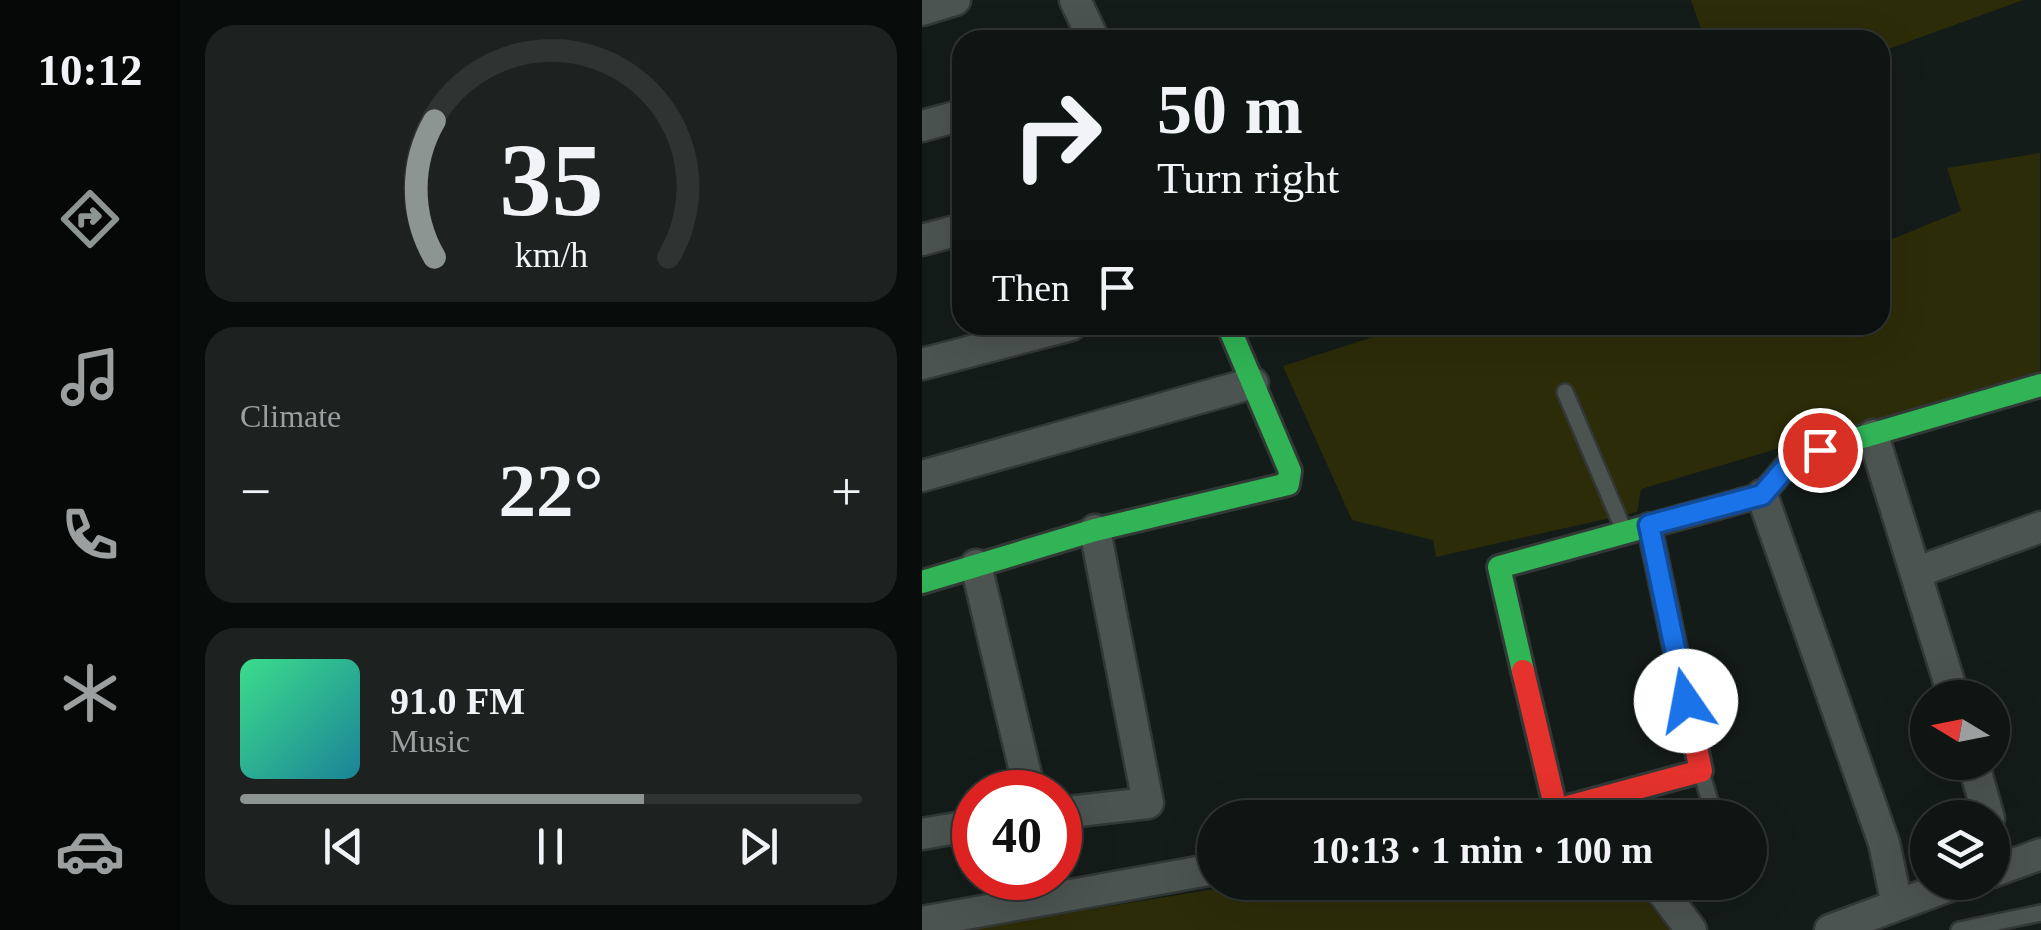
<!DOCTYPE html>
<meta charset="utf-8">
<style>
:root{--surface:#0f1513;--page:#1d2221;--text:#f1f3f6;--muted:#9b9fa0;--line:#2f3433;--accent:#8c9591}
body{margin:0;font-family:"Times New Roman",serif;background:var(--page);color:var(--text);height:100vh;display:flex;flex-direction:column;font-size:38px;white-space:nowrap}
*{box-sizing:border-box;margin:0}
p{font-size:32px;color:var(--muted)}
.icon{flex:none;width:55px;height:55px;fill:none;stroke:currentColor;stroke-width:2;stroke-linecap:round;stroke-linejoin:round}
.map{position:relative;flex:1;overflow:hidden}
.panel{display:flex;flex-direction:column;gap:25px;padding:25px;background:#080c0a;width:742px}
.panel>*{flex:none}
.hud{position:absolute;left:30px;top:30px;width:938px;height:305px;border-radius:30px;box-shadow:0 10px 40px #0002,0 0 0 2px var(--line);background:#0f1513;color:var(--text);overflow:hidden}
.needle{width:65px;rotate:280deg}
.buttons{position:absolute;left:988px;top:680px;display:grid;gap:20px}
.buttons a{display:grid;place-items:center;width:100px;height:100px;border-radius:50%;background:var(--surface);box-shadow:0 10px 40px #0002,0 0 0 2px var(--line);font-size:50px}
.speed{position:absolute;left:30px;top:770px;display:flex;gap:20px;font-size:50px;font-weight:700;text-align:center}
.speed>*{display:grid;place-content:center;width:130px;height:130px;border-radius:50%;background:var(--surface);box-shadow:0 10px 40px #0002,0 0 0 2px var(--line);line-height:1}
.speed .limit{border:15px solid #d22;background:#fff;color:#111}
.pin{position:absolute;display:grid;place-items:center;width:85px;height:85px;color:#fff;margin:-42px;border:5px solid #fff;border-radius:50%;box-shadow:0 2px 10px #0007}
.me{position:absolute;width:110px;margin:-55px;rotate:348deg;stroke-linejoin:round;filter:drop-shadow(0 0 8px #0008)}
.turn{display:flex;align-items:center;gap:35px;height:210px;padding:0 40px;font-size:45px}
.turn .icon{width:130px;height:130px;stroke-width:2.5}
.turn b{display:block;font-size:70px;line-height:85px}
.then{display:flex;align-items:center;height:95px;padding:0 40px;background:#0003;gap:20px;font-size:38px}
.big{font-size:75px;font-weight:700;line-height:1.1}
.panel .tile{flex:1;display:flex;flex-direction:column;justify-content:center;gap:15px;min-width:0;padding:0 35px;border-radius:30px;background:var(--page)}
.panel .dial{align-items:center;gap:0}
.dial svg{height:260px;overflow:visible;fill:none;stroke:var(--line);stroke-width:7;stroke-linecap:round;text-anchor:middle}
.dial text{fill:var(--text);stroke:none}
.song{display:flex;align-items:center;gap:30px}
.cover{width:120px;height:120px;border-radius:15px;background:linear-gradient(135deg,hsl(150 70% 55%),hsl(190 70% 35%))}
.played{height:10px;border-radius:5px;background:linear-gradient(90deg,var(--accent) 65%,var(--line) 65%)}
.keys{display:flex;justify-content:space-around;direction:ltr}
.heat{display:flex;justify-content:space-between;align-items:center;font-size:55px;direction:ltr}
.trip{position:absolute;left:275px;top:800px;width:570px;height:100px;border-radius:50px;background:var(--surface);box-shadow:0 10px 40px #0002,0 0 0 2px var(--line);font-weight:700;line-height:100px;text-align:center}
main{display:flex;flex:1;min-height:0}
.tab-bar{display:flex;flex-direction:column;width:180px;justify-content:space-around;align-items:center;background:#060808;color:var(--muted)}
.tab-bar .icon{width:70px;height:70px}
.tab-bar .current{color:var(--accent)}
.tab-bar b{font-size:45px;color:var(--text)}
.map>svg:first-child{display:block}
.green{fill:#2d2c09}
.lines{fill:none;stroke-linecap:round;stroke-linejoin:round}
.stream{stroke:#032e44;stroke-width:8}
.lane-casing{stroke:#323835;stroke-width:20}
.street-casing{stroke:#323835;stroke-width:35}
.fast-casing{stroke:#323835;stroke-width:28}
.jam-casing{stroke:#323835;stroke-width:28}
.lane{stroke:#4c5451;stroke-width:15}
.street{stroke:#4c5451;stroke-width:30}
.fast{stroke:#30b455;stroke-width:22}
.jam{stroke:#e5322d;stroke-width:22}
.route-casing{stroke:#114b97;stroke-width:25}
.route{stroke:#1a73e8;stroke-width:18}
</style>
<main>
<nav class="tab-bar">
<b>10:12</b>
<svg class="icon current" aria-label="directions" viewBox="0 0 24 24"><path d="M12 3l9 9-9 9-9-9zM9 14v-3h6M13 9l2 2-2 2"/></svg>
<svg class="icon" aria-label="music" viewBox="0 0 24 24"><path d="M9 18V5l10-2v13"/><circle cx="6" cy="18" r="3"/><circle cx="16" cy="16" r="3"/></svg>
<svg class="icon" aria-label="phone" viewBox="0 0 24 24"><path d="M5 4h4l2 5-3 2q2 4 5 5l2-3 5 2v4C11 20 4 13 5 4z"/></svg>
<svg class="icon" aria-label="climate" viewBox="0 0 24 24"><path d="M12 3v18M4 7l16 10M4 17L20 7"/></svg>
<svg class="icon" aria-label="car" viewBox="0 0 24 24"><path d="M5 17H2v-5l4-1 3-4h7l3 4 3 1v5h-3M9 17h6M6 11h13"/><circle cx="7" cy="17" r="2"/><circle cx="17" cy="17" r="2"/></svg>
</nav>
<section class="panel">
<div class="tile dial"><svg viewBox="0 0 100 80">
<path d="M14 69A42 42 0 1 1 86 69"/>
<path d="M14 69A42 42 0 0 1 14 27" stroke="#8c9591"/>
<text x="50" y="56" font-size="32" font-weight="700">35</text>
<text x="50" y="72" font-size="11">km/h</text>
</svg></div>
<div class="tile"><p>Climate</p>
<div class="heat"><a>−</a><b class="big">22°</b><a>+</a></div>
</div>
<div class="tile">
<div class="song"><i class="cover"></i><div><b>91.0 FM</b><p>Music</p></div></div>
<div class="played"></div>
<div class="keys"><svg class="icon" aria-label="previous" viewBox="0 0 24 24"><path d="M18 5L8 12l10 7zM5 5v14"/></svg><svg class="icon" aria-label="pause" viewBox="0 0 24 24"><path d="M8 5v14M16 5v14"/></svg><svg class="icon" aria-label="next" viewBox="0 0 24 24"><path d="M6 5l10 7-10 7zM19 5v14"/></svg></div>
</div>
</section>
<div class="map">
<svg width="1119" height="930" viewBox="0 0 1119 930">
<rect width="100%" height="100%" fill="#141c19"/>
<!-- green -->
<path class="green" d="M 769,0 L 1101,0 L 958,52 L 958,40 L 783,40 Z
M 1118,153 L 1118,371 L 719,489 L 715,512 L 514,557 L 511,540 L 430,520 L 361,366 L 488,325 L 958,325 L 958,244 L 1039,211 L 1025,168 Z
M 329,883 L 659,882 L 719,893 L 747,930 L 43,930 Z"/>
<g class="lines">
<!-- stream -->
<path class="stream" d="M 1038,897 L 1072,884"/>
<defs>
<path id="lane" d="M 643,392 L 701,528
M 780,775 L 793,818
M 1037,930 L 1119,913"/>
<path id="street" d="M 153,0 L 172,40
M 0,10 L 33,0
M 0,126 L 40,115
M 0,240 L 40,229
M 0,364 L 149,325
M 951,435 L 1032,698
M 0,476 L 331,383
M 840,495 L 962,843 L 975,904
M 54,565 L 108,792
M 995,572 L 1119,527
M 1051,762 L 1067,818
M 138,813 L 226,803 L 173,530
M 0,834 L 52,825
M 1070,872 L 1119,854
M 733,882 L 769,930
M 0,922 L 292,869
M 908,930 L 1038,882"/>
<path id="fast" d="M 0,582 L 173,530 L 366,484 L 368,471 L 306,325
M 601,671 L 577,567 L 840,495 L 872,457 L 1119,385"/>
<path id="jam" d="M 601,671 L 634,810 L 779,771 L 727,525"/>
</defs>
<!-- lane casing -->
<use href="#lane" class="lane-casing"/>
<!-- street casing -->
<use href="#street" class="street-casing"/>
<!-- fast casing -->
<use href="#fast" class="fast-casing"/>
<!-- jam casing -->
<use href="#jam" class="jam-casing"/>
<!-- lane -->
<use href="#lane" class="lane"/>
<!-- street -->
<use href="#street" class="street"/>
<!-- fast -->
<use href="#fast" class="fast"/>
<!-- jam -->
<use href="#jam" class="jam"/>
</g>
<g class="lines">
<defs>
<path id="route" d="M 764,701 L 727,525 L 840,495 L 872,458 L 898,450"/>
</defs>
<!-- route casing -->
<use href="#route" class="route-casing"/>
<!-- route -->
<use href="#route" class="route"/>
</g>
</svg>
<div class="buttons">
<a><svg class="needle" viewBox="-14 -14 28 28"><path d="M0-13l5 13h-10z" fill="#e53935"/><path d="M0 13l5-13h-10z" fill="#9b9fa0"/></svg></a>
<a><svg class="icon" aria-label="layers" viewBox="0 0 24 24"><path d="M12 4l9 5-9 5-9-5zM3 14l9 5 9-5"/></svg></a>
</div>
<div class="speed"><div class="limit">40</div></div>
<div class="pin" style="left:898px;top:450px;background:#d93025"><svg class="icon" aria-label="arrive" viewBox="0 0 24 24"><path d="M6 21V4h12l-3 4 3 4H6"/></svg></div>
<svg class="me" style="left:764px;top:701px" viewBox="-20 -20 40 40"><circle r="19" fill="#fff"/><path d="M0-13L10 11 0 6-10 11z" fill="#1a73e8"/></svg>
<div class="trip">10:13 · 1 min · 100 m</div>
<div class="hud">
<div class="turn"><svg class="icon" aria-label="right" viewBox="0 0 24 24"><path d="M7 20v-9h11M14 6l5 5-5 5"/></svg><div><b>50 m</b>Turn right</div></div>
<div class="then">Then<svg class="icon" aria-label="arrive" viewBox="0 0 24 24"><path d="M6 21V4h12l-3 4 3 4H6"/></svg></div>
</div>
</div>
</main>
